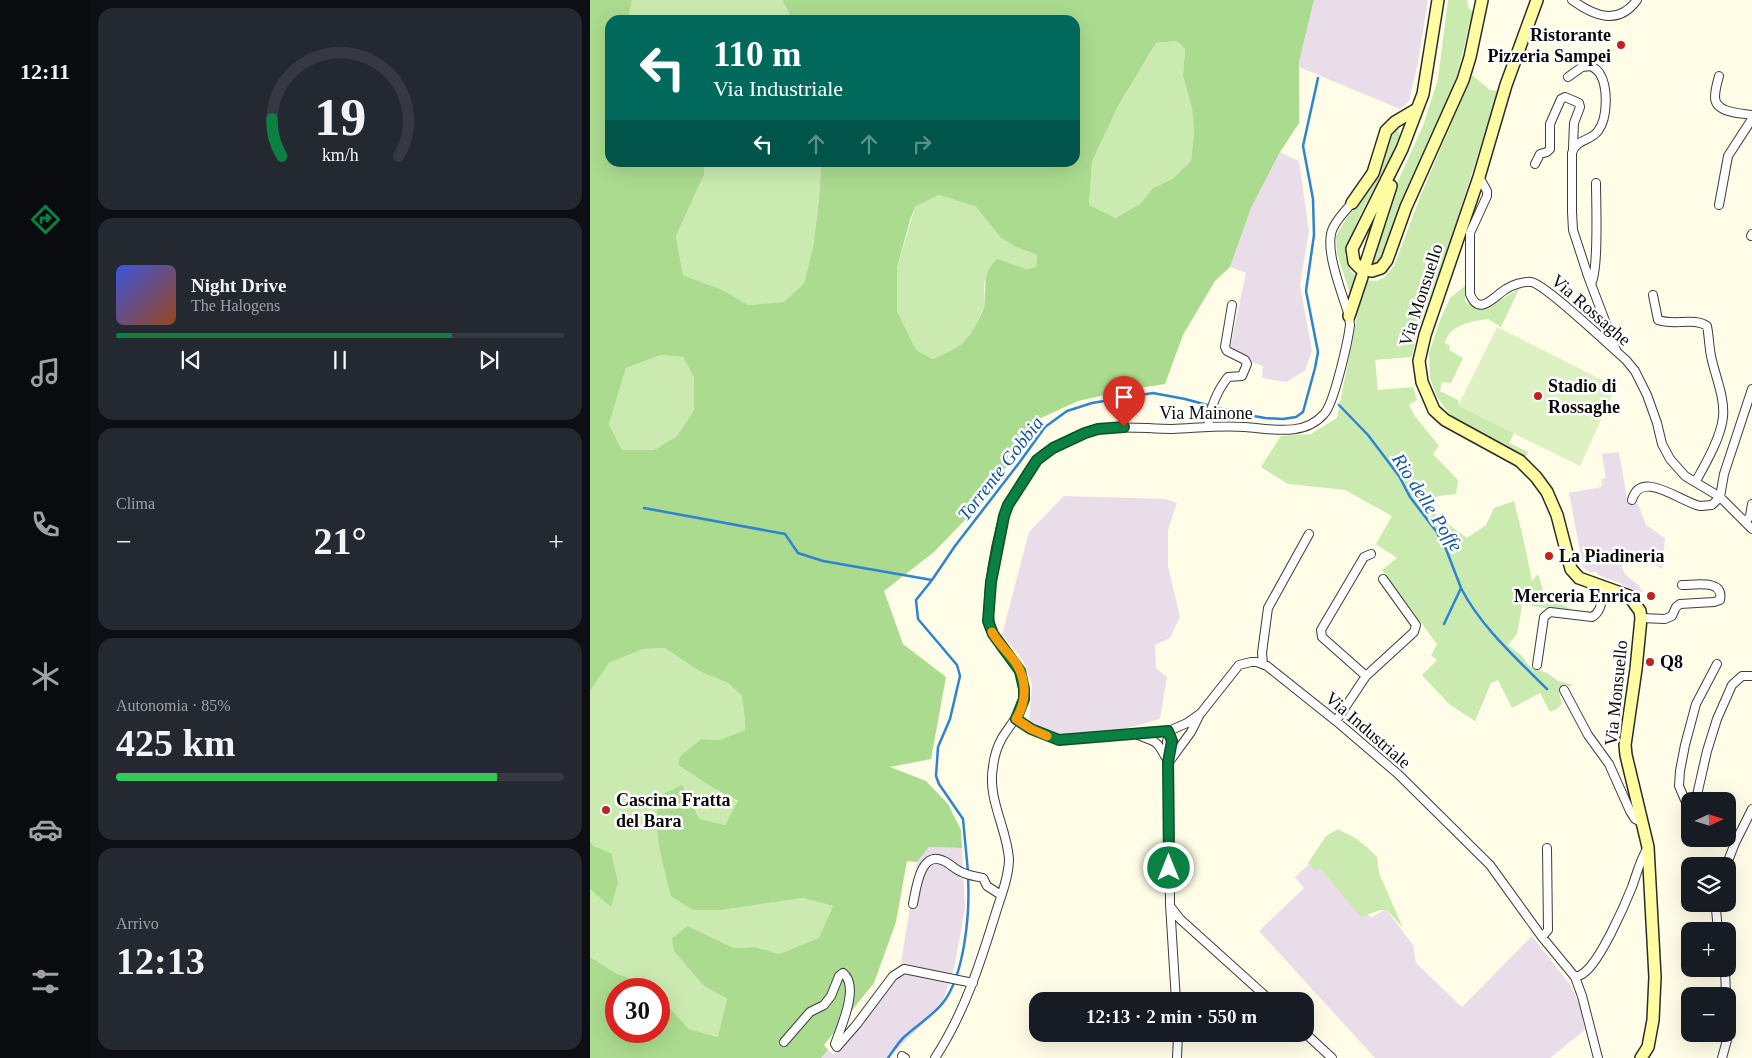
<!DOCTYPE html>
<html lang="it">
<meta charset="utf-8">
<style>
:root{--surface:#171b24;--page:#242831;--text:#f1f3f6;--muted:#9ea1a6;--line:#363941;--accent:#0b8043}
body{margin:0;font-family:"Times New Roman",serif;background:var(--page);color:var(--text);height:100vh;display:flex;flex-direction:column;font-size:19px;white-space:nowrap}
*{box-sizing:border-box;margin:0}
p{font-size:16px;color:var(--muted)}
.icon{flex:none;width:28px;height:28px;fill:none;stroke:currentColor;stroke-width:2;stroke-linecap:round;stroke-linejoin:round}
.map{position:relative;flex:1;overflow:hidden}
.details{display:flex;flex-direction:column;gap:8px;padding:8px;background:#0d0f14;width:500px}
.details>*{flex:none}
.banner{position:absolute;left:15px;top:15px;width:475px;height:152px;border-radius:15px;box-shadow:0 5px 20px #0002;background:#00695c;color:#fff;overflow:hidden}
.needle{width:32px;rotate:86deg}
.fabs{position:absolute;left:1091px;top:792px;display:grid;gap:10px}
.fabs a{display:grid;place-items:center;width:55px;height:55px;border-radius:10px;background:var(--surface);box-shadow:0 5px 20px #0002;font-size:25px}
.speed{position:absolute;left:15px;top:978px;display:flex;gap:10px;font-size:25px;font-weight:700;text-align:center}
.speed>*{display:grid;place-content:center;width:65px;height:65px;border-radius:50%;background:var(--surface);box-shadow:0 5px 20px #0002;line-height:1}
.speed .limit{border:8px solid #d22;background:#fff;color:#111}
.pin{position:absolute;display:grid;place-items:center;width:42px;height:42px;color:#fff;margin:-51px -21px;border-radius:50% 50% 50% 0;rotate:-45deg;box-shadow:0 0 5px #0007}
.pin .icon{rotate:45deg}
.me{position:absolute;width:55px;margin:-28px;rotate:0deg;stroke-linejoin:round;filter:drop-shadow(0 0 4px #0008)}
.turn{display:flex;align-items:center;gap:18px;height:105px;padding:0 25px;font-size:22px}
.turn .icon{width:65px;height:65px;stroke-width:2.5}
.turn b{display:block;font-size:35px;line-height:42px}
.lanes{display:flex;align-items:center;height:48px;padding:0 25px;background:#0003;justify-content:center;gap:25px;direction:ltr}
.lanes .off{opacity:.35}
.big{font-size:38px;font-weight:700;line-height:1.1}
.details .widget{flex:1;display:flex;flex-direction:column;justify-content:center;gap:8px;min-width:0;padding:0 18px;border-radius:15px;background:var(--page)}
.details .dial{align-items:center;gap:0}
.dial svg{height:130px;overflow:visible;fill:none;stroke:var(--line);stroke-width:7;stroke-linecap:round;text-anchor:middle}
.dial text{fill:var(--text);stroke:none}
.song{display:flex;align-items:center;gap:15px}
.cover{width:60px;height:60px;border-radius:8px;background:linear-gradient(135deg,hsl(230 70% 55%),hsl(20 70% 35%))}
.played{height:5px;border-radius:2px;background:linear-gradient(90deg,var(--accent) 75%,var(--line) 75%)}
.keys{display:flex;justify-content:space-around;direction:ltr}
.heat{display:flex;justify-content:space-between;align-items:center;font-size:28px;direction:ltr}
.charge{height:8px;border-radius:4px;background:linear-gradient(90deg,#34c759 85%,var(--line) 0)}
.trip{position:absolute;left:439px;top:992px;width:285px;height:50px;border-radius:15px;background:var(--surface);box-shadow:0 5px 20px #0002;font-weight:700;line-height:50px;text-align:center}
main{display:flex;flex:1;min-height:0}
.tabs{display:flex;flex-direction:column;width:90px;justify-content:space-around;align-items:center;background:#090b0e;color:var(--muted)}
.tabs .icon{width:35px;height:35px}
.tabs .current{color:var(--accent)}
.tabs b{font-size:22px;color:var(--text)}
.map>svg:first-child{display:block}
.industrial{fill:#eaddea}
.green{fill:#caeab0}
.forest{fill:#abdb8f;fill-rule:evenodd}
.pitch{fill:#ddf1c2}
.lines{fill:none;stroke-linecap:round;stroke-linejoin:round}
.stream{stroke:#2e84d3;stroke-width:2.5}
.street-casing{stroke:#3d3d3d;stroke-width:10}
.secondary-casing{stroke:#2c2c2c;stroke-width:14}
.street{stroke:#fff;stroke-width:8}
.secondary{stroke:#fffca2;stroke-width:11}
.route-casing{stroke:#07532c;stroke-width:12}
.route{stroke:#0b8043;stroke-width:9}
.slow{stroke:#f59e0b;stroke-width:9}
.poi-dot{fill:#bf231e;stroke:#fff;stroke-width:2}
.labels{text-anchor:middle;stroke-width:5;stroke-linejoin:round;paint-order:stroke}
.poi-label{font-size:18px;font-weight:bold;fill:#0a0a0a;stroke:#fff;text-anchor:start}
.street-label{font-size:18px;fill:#0a0a0a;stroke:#fff}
.water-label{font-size:19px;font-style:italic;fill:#10569f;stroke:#fff}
</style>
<main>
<nav class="tabs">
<b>12:11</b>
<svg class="icon current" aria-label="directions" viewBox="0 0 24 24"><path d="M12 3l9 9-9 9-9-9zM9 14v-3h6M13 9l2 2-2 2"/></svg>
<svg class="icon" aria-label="music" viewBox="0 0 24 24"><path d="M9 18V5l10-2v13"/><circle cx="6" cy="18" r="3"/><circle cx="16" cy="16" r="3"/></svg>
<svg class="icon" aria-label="phone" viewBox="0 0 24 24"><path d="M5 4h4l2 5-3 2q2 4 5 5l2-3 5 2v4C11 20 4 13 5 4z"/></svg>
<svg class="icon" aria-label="climate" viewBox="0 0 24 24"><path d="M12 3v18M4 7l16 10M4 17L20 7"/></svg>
<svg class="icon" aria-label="car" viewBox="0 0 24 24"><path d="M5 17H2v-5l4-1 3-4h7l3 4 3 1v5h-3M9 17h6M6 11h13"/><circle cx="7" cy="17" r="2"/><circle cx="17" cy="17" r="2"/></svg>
<svg class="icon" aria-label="filters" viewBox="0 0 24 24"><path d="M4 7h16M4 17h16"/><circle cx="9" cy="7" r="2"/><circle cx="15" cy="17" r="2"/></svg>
</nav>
<section class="details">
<div class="widget dial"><svg viewBox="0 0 100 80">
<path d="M14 69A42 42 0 1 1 86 69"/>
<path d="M14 69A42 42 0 0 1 8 46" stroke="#0b8043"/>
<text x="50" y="56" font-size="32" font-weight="700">19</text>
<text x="50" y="72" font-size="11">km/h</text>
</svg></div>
<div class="widget">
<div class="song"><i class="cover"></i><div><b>Night Drive</b><p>The Halogens</p></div></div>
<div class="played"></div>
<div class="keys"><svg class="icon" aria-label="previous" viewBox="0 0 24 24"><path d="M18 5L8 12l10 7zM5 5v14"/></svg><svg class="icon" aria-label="pause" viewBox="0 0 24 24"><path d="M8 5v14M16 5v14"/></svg><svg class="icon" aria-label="next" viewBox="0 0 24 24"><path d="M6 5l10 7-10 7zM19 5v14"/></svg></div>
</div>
<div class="widget"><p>Clima</p>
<div class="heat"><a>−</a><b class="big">21°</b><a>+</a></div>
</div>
<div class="widget"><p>Autonomia · 85%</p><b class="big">425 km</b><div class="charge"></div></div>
<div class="widget"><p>Arrivo</p><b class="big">12:13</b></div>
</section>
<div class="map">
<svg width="1162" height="1058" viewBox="0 0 1162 1058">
<rect width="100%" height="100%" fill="#fffce7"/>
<!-- industrial -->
<path class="industrial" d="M 724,0 L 838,0 L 828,62 L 819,101 L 810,109 L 709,67 L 709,62 Z
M 690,152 L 709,161 L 719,231 L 710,285 L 722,351 L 715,371 L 696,382 L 672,378 L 673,366 L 639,353 L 656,273 L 640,267 L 661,208 Z
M 1029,452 L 1038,504 L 1048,504 L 1056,525 L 1075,538 L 1072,569 L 1058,561 L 1053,561 L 1043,551 L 1038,551 L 1035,555 L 1032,568 L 1036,575 L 1047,584 L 1053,592 L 1048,595 L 1030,583 L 1008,575 L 1007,572 L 999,572 L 993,567 L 979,493 L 1011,487 L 1012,479 L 1016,478 L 1012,454 Z
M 474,496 L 576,499 L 587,503 L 578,530 L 578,566 L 590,617 L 580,638 L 565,645 L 566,668 L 577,677 L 570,719 L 527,731 L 469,736 L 439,726 L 442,685 L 433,660 L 412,635 L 439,532 Z
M 339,847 L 372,848 L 375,909 L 364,968 L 351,1006 L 298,1058 L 231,1058 L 238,1050 L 244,1054 L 309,976 L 327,862 Z
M 728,856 L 781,918 L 796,909 L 823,945 L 826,963 L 872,1007 L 942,936 L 981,986 L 990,1006 L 995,1030 L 960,1058 L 785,1058 L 669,931 L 714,888 L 705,877 Z"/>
<!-- green -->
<path class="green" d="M 42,0 L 192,0 L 203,20 L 38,20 Z
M 858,0 L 877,0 L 879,9 L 883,11 L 864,86 L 818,187 L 797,246 L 795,246 L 789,262 L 782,264 L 775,259 L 773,250 L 786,225 L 796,225 L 808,188 L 807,183 L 833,126 L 848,79 Z
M 587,41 L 595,49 L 593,76 L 602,109 L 604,131 L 601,161 L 582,179 L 563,188 L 551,203 L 526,218 L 499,205 L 502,162 L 527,108 L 566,43 Z
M 882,75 L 900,90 L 908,91 L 860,242 L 826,336 L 822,357 L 785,360 L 788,390 L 823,387 L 827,400 L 819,405 L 825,416 L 849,446 L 843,454 L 868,480 L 866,494 L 848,496 L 837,504 L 848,517 L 877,538 L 896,525 L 904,508 L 924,501 L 933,537 L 942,581 L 948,574 L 953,590 L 961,593 L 965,592 L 972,605 L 979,608 L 978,612 L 942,606 L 942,602 L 933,601 L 927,634 L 918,645 L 932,656 L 940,667 L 957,673 L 968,681 L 984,685 L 971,688 L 969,693 L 972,704 L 968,708 L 960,712 L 950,693 L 922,708 L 908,680 L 901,683 L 885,721 L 859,704 L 832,675 L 847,660 L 841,656 L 847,644 L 792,570 L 807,558 L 786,544 L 802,516 L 755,490 L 698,484 L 671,467 L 691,436 L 721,434 L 747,418 L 767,316 L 747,253 L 746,236 L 759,214 L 787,174 L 796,152 L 798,137 L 805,129 L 809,131 L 810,139 L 805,155 L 791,176 L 772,211 L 757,245 L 755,256 L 761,272 L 773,280 L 786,281 L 794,278 L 804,266 L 831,195 Z
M 114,163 L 231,163 L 229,199 L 223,248 L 214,283 L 194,302 L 158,305 L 133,290 L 93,275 L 86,236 L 114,175 Z
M 349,195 L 386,207 L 411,238 L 426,247 L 447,255 L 446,267 L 436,269 L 407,260 L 394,283 L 395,305 L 382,334 L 365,350 L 343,359 L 326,350 L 307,311 L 307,268 L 325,207 Z
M 876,285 L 875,302 C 895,311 911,299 929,289 L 911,327 L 898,319 C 883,321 858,325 855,343 L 860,346 L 859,350 L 873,358 L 861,383 L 852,382 L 850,391 L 868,400 L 869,406 L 924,433 L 919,443 L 938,452 L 935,458 L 862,418 L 847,397 L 840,378 L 839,353 L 852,315 L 861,297 Z
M 71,355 L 93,357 L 104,378 L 104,410 L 87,436 L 64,450 L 32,450 L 19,424 L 36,368 Z
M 75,648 L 109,671 L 138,683 L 152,696 C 153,707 156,718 155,730 L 129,740 L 111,739 L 90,756 L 88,765 L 125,789 L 148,802 L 135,825 L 110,819 L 103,803 L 132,910 L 213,898 L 243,906 L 230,938 L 189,954 L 166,947 L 144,948 L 98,926 L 114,986 L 137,999 L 129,1037 L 99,1029 L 78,1006 L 69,999 L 69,989 L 56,989 L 45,980 L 26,973 L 0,957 L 0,889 L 21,906 L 21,853 L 4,846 L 0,841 L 0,691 L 19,663 L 53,649 Z
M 748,829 L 765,838 L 778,848 L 787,857 L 789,873 L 813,928 L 797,910 L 790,910 L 771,917 L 730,868 L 725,871 L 718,863 L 736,836 Z"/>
<!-- forest -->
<path class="forest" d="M 0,0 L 42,0 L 38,20 L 20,20 L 20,162 L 114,163 L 114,175 L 86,236 L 93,275 L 133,290 L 158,305 L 194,302 L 214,283 L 223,248 L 229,199 L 231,163 L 485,162 L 485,20 L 203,20 L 192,0 L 724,0 L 709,62 L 709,123 L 690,152 L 661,208 L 640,267 L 625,281 L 593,335 L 575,384 L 542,389 L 488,401 L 440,423 L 403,491 L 344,552 L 294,591 L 313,644 L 356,677 L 341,759 L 300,767 L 336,781 L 358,804 L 371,830 L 372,848 L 339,847 L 327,862 L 317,861 L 306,922 L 284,983 L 234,1045 L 238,1050 L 231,1058 L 0,1058 L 0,957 L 26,973 L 44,980 L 56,989 L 26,989 L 26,1031 L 69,1031 L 69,999 L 78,1006 L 99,1029 L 128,1037 L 137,999 L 114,986 L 84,951 L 82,938 L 98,926 L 144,948 L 166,947 L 189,954 L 229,938 L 243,906 L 213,898 L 132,910 L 103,910 L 81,896 C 73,864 62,829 69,796 L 92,785 L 110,819 L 135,825 L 148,801 L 125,789 L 88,765 L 90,756 L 111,739 L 129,740 L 155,730 C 156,718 153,708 152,696 L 138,683 L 109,671 L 75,648 L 53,649 L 19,663 L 0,691 ZM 587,41 L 595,49 L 593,76 L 602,109 L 604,131 L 601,161 L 582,179 L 563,188 L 551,203 L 526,218 L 499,205 L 502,162 L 527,108 L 566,43 ZM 349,195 L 386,207 L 411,238 L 426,247 L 447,255 L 446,267 L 436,269 L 407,259 C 392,274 396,284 395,302 C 395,307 392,312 390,317 C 377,343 370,348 343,359 L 326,350 L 307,311 L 307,268 L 320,220 L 325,207 ZM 71,355 L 93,357 L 104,378 L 104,410 L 87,436 L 64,450 L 32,450 L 19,424 L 36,368 Z
M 0,841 L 4,846 L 21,853 L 28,882 L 21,907 L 0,889 Z"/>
<!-- pitch -->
<path class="pitch" d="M 907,327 L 1026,387 L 990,466 L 868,406 Z"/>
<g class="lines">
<!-- stream -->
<path class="stream" d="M 749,405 L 778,435 L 809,476 L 820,497 L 846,531 L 856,549 L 871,588 L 854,624
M 54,508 L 195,534 L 208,553 L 233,561 L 342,580
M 871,588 C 891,627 926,658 957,689
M 378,872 L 373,819 L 349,784 L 346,776 L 348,747 L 360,719 L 370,676 L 367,665 L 328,619 L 326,600 L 342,580 L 365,546 L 429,463 L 455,427 L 477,411 L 502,403 L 563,393 L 595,399 L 647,413 L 675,418 L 693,419 L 706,417 L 713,412 L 725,368 L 728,352 L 716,291 L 724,235 L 723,199 L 713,146 L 728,78
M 298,1058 C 303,1051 308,1043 314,1037 C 326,1026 342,1016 352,1004 C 375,976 380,912 378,877"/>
<defs>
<path id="street" d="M 982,0 C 1004,16 1028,26 1047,0
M 1129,76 C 1127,83 1125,90 1125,97 C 1125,113 1150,113 1162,115
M 978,77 L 992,67 L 1001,66 C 1004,68 1008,70 1010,74 C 1018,87 1018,118 1008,131 C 1001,141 986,139 982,153 L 982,212 L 983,230 L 998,276 L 1026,350
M 945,164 L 950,154 L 957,152 L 960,149 L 960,124 L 971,99 L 975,97 L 989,103 L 990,107 L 984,123 L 983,148
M 889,177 L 897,191 L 897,196 L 880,233 L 880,294 C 889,317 903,297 916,289 C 922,285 934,281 941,282 C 954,283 1022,348 1036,360 L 1045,371 L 1057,395 L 1067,423 L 1072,444 L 1080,459 L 1095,476 L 1130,497 L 1162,529
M 1129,205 L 1138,156 L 1162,119
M 1161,236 L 1162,234
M 1001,284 C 1009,270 1006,203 1006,183
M 1063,295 L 1068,320 C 1084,326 1104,317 1117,326 C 1119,336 1119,346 1121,356 C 1125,376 1135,397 1133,417 C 1131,437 1116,463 1106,481
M 618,427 C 620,408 627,391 638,377 L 652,376 L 657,364 L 655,360 L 637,351 L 635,347 L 642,305
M 1042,500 C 1051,468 1092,503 1110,506 C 1114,506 1118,505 1122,505 L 1130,497 L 1134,474 L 1162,389
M 1156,521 L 1160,516 L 1162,504
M 1051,618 L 1075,619 L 1082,616 L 1086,607 L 1090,604 L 1124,602 L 1130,600 C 1134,579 1106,585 1092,585
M 673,664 L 672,653 L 678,608 L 719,534
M 1127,664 L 1106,704 L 1095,745 L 1090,771 L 1089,786 L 1095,800 L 1104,799 L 1107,795 L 1117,751 L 1127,719 L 1142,685 L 1152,676 L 1162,676
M 947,665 L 954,617 L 960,612 L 1002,617 C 1012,612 1012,598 1014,587
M 776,676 L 732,637 L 731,630 L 774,557 L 781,554
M 974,690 L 998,735 L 1019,764 L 1040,811 L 1045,819 L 1053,823
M 426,719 L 441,729 L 469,740 L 579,731 L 597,723 L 611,713 L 649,665 L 661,662 L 667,662 L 677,666 L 746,721 L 808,774 L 900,865 L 952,937 L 985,977 L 992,996 L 1008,1058
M 746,721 L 776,676 L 824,632 L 826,625 L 793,579
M 579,731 L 577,742 L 579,762 L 580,904 L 586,1001
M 546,734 C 565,743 565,737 576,758
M 579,762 L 601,732 L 610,714
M 1136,866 L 1145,843 L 1162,809
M 323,904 C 326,890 330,849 354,861 C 361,864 366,871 374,873 C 380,876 386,876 393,878 L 397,886 L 411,895
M 1127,904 L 1126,909 L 1128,931
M 580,906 L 590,919 L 681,1001
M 952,937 L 958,930 L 957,848
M 1135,969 L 1136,996
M 985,977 C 989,976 992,975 995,972 C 1011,959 1034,907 1042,887 C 1047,873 1050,860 1058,847
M 715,1033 L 742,1058
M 194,1042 L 220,1012 L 234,1005 L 241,996 L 249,976 L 253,973 C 270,986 251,1027 245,1044 L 247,1047 L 267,1024 L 303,976 L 314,969 L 383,983
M 312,1056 L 315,1058
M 345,1058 C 375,1012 391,961 407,909 C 412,894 419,875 419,859 C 417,828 397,799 403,767 C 404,757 407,747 412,738 C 421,723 435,710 434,692 C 433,663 414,656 403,633 C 391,612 408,523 420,502 C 428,488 436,474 445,462 C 452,454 462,448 471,444 C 483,438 496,431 510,429 C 534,425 558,429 582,429 C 607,428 631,425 655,427 C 682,429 714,437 734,414 C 744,404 758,341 760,325 L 759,316 C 753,295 733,248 743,228 C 747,219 755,211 762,203
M 587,1058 L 588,1034
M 1132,1058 L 1137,1040 L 1137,1034"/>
<path id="secondary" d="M 848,0 L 833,94 L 812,149 L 762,249 L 764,262 L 771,269 L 782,271 L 791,268 L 797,260 L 816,207 L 873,80 L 880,57 L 892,0
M 947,0 L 916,85 L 889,177 L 835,335 L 829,361 L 832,382 L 844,410 L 855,420 L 930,461 L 946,477 L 957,492 L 967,515 L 981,569 L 989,578 L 1039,596 L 1050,611 L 1051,618 L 1046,669 L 1035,745 L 1036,755 L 1058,847 L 1065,977 L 1063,1020 L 1058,1047 L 1051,1058
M 762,203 L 783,173 L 796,131 L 805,122 L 827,109
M 776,263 L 801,186
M 759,316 L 772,277"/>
</defs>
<!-- street casing -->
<use href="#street" class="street-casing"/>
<!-- secondary casing -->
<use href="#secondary" class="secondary-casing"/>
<!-- street -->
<use href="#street" class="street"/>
<!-- secondary -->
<use href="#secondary" class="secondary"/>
</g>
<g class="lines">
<defs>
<path id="route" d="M 534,427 L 508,429 L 495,433 L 463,448 L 447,460 L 418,505 L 414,516 L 401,582 L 398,621 L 403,634 L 430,671 L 434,689 L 434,699 L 426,719 L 441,729 L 469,740 L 578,731 L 582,741 L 578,762 L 579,868"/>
</defs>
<!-- route casing -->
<use href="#route" class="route-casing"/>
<!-- route -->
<use href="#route" class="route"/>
<!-- slow -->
<path class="slow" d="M 402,632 C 408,643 418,652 426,663 C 437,680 437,702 426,719 L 441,729 L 457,736"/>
</g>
<!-- markers -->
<g class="poi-dot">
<circle cx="1031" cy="45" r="5"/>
<circle cx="948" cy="396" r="5"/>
<circle cx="959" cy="556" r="5"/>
<circle cx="1061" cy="596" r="5"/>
<circle cx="1060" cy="662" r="5"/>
<circle cx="16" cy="810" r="5"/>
</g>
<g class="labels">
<!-- poi labels -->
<g class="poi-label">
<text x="1021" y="41" text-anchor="end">Ristorante<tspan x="1021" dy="21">Pizzeria Sampei</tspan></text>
<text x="958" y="392">Stadio di<tspan x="958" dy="21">Rossaghe</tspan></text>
<text x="969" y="562">La Piadineria</text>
<text x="1051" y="602" text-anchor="end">Merceria Enrica</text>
<text x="1070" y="668">Q8</text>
<text x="26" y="806">Cascina Fratta<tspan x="26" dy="21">del Bara</tspan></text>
</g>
<!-- street labels -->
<g class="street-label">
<text transform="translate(831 295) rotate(-72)" y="6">Via Monsuello</text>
<text transform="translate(1001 310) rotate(41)" y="6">Via Rossaghe</text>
<text x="616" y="419">Via Mainone</text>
<text transform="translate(1026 693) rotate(-84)" y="6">Via Monsuello</text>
<text transform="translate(778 730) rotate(41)" y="6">Via Industriale</text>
</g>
<!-- water labels -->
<g class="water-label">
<text transform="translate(410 468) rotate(-52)" y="7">Torrente Gobbia</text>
<text transform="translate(838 502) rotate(57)" y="7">Rio delle Poffe</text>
</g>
</g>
</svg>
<div class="fabs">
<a><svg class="needle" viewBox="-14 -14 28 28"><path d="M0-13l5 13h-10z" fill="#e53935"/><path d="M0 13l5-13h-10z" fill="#9ea1a6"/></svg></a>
<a><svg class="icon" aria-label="layers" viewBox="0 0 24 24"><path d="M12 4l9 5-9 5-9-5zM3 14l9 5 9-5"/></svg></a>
<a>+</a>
<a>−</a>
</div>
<div class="speed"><div class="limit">30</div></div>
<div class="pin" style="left:534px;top:427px;background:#d93025"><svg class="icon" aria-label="arrive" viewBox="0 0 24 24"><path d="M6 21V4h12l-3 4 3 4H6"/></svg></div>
<svg class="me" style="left:579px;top:868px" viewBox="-20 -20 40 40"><circle r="17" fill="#0b8043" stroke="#fff" stroke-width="3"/><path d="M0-11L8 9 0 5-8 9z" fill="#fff"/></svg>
<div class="trip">12:13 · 2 min · 550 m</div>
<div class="banner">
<div class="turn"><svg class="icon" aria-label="left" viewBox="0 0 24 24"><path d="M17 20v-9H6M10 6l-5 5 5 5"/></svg><div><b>110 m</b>Via Industriale</div></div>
<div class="lanes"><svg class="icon" aria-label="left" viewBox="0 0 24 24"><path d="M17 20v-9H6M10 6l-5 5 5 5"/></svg><svg class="icon off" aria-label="ahead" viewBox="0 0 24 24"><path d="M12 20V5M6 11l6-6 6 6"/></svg><svg class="icon off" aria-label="ahead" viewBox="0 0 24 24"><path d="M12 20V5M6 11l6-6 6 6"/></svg><svg class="icon off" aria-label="right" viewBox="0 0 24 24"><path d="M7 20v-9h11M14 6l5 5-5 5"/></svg></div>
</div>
</div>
</main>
